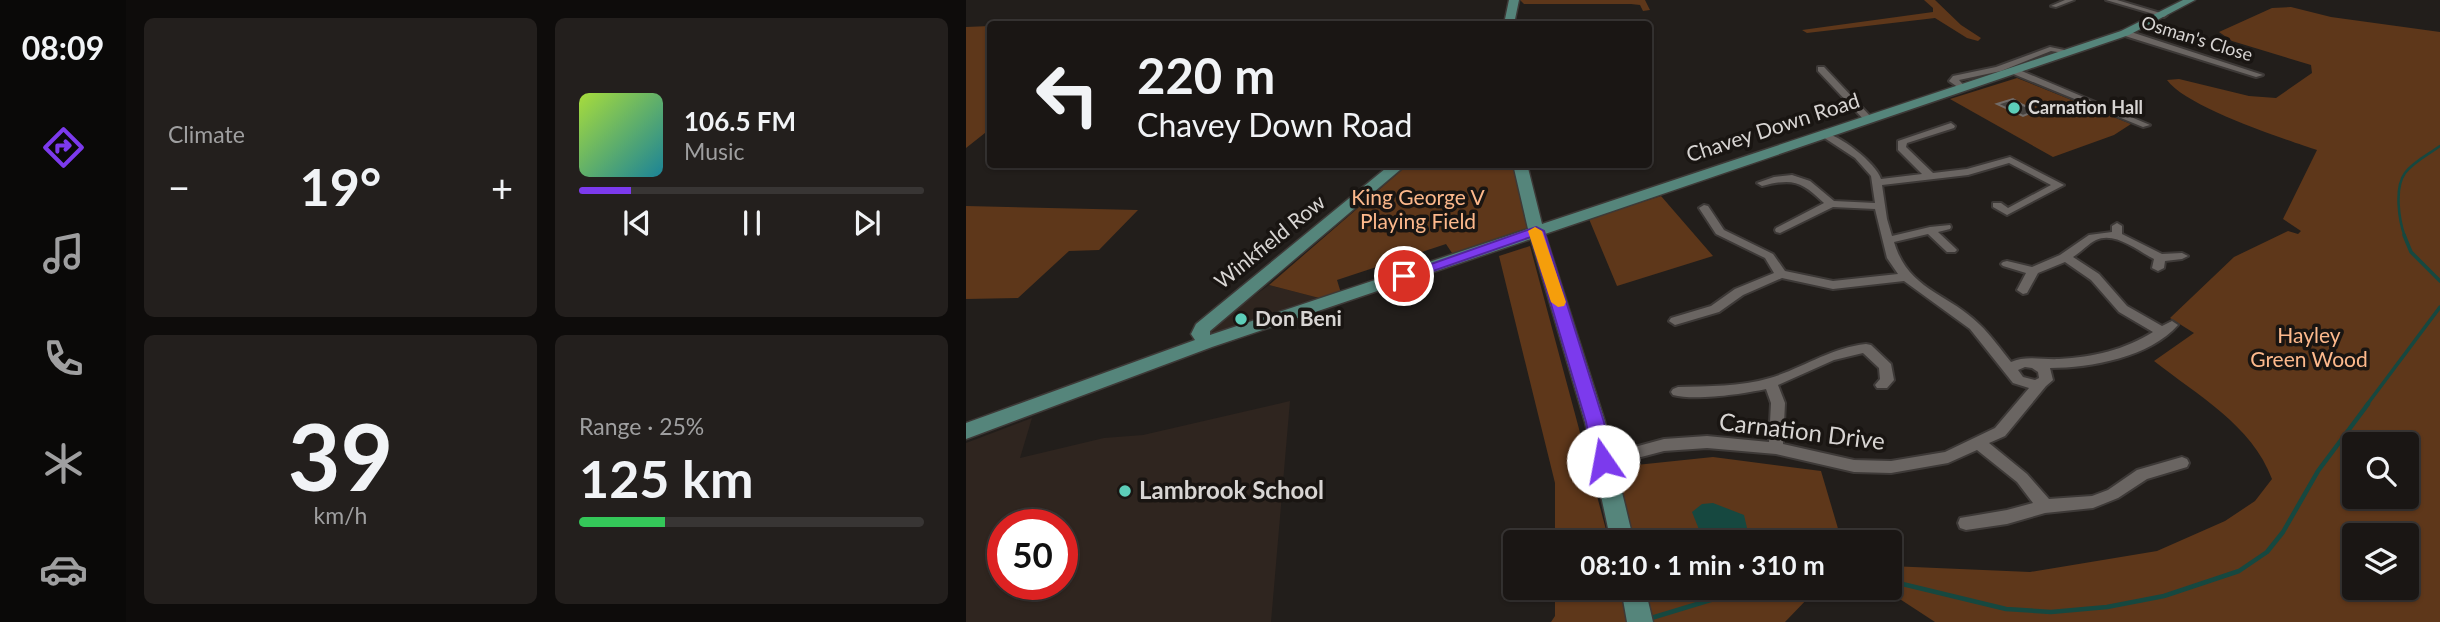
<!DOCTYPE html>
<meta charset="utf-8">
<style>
:root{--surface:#1a1614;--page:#231f1d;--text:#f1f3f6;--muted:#9f9fa0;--line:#383534;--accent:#7c3aed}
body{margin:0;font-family:Lato,sans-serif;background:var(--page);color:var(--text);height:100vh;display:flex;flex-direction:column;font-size:26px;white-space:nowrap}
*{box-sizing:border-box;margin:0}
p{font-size:23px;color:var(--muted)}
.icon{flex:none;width:38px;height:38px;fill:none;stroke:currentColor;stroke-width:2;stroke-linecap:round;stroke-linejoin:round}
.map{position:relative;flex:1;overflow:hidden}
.sheet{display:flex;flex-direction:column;gap:18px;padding:18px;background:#0e0c0b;width:840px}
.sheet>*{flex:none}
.banner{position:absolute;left:21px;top:21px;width:665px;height:147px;border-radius:7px;box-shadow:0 2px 5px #0004,0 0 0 2px var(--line);background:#1a1614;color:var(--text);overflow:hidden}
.fabs{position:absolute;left:1376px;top:432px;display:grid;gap:14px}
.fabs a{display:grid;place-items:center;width:77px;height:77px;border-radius:7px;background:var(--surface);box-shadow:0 2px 5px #0004,0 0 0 2px var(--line);font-size:35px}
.speed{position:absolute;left:21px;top:509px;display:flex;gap:14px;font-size:35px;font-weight:700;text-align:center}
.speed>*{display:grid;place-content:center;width:91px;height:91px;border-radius:50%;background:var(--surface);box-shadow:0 2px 5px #0004,0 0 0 2px var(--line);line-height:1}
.speed .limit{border:10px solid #d22;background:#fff;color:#111}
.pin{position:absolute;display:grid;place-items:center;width:60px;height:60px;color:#fff;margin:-30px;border:4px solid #fff;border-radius:50%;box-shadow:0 2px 7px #0007}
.me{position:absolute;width:77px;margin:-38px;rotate:348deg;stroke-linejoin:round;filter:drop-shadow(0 0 5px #0008)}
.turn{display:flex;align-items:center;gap:24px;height:147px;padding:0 35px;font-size:32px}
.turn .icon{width:91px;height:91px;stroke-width:2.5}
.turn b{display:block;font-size:49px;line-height:60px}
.big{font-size:52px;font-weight:700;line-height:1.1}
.sheet .card{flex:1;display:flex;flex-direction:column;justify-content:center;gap:10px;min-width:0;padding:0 24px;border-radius:10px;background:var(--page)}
.sheet .dial{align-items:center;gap:0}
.dial b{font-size:91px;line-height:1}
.song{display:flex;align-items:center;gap:21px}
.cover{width:84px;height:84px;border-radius:10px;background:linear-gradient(135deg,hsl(80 70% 55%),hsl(190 70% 35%))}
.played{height:7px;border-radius:4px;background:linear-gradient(90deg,var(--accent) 15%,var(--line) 15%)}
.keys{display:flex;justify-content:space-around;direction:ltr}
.heat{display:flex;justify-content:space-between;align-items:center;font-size:38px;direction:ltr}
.charge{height:10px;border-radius:5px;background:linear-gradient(90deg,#34c759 25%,var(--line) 0)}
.sheet .tiles{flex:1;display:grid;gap:18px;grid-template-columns:repeat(2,1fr)}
.trip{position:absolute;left:537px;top:530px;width:399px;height:70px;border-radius:7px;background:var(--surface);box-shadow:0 2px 5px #0004,0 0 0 2px var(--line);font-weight:700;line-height:70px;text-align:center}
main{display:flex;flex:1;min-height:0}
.dock{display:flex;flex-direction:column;width:126px;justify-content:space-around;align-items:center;background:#0a0908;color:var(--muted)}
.dock .icon{width:49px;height:49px}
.dock .active{color:var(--accent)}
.dock b{font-size:32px;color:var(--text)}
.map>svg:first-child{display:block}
.built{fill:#2f251f;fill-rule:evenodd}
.green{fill:#5e371a;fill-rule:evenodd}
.water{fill:#164840}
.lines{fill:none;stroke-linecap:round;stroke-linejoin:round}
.stream-far2{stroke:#164840;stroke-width:2.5}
.stream-far1{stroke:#164840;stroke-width:3.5}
.stream{stroke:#164840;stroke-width:4.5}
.building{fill:#46423f;stroke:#716b68;stroke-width:2}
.street-casing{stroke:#3d3937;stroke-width:4}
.secondary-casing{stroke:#3d3937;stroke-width:3}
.street{fill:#6a6562;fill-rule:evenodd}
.secondary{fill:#55857b;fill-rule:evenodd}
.route{fill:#7c3aed;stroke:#51269a;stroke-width:2}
.slow{fill:#f59e0b}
.poi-dot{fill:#5dceb9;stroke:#191512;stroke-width:2.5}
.labels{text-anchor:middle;stroke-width:7;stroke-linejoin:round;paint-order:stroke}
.far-street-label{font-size:18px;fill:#d8d5d3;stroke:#191512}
.far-poi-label{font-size:18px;font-weight:bold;fill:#d8d5d3;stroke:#191512;text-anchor:start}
.street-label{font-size:21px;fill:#d8d5d3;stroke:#191512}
.park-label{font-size:21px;fill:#fdb98c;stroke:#191512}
.poi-label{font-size:21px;font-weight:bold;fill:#d8d5d3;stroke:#191512;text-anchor:start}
.near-street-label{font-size:24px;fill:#d8d5d3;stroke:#191512}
.near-poi-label{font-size:24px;font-weight:bold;fill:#d8d5d3;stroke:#191512;text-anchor:start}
</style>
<main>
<nav class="dock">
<b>08:09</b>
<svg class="icon active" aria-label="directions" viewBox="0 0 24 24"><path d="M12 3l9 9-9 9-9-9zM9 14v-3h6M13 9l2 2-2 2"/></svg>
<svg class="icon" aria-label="music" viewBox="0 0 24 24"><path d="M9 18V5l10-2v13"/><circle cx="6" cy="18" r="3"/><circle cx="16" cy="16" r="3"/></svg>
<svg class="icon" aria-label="phone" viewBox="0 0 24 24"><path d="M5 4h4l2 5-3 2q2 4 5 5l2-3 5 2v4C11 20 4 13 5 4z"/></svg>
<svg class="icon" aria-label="climate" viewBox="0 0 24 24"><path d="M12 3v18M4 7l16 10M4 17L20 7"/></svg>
<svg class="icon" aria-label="car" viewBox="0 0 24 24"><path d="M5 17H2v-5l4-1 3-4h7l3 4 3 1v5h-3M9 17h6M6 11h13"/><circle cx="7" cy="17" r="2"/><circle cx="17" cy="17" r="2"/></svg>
</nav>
<section class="sheet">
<div class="tiles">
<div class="card"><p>Climate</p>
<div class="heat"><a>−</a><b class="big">19°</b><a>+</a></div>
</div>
<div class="card">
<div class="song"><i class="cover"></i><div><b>106.5 FM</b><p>Music</p></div></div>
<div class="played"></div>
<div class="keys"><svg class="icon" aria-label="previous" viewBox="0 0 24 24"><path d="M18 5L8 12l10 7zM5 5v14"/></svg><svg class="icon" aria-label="pause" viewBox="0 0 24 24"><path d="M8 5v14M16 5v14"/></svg><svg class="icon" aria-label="next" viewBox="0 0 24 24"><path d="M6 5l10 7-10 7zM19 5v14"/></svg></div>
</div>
<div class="card dial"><b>39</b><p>km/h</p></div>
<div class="card"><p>Range · 25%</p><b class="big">125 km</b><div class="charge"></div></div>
</div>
</section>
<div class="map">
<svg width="1474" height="622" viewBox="0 0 1474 622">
<rect width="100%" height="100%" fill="#221e1b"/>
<!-- built -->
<path class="built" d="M 442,164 L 547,164 L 548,170 L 437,169 Z
M 303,285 L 357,299 L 243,337 L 241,330 Z
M 324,401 L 305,622 L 0,622 L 0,443 L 66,418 L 54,458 L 138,438 L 177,435 ZM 96,525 L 96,584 L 37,584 L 37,525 Z"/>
<!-- green -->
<path class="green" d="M 554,0 L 679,0 L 684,10 L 677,11 L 674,5 L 665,4 L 558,4 Z
M 958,0 L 969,0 L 995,25 L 1015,38 L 1012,41 L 1001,38 L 969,18 L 841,33 L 836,30 L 967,12 L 967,8 Z
M 1325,7 L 1365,17 L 1474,32 L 1474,622 L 969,622 L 920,590 L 891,588 L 924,588 L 924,566 L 1064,572 L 1191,551 L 1259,521 L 1289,501 L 1306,479 C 1286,425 1231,395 1188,361 L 1228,333 L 1204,318 L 1268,257 L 1322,231 L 1332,234 L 1335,231 L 1317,219 L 1351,150 C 1318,139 1220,107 1201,80 L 1213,79 L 1283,96 L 1310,98 L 1346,73 L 1345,65 L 1266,41 L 1253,32 L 1306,8 ZM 1388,444 L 1440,444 L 1440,497 L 1388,497 ZM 1388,536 L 1440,536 L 1440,588 L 1388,588 Z
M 24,26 L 24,129 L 0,148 L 0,27 Z
M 1051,78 L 1165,124 L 1148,135 L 1087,157 L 984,99 Z
M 437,169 L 548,170 L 563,230 L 488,256 L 480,244 L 371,280 L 375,293 L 357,299 L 303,285 Z
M 695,196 L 747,256 L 651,286 L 623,219 Z
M 0,206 L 172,210 L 133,250 L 103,251 L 52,298 L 0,299 Z
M 564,246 L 642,537 L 665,530 L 651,467 L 747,457 L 855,471 L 876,542 L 589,542 L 589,483 L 533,256 Z
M 589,588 L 867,588 L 844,596 L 819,622 L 585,622 L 589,616 Z"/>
<!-- water -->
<path class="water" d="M 747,503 L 778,515 L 781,528 L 778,535 L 765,541 L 734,532 L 726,512 L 736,504 Z"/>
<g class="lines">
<!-- stream-far2 -->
<path class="stream-far2" d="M 1439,237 C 1433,221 1428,188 1439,173 C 1447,162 1463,154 1474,146"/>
<!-- stream-far1 -->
<path class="stream-far1" d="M 1438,235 L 1445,252 L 1474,281
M 1400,406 L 1474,307"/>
<!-- stream -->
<path class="stream" d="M 924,581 L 1040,609 L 1085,612 L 1141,607 L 1198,596 L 1273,571 L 1301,552 L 1317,532 L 1352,471 L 1402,404
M 682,619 L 784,588"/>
</g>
<!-- building -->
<path class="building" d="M 1047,99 L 1057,105 L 1069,111 L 1057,116 L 1031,104 Z"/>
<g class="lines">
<defs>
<path id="street" d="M 1099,0 L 1108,0 L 1090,7 L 1085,6 Z
M 1140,0 L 1151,0 L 1201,15 L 1198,17 Z
M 1156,31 L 1162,31 L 1297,75 L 1290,77 L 1156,35 Z
M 1084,47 L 1108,52 L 1104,54 L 1085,51 L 1035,71 L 993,80 L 1000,88 L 996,90 L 983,81 L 987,76 L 1030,67 Z
M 852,67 L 858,67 L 906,118 L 906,122 L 900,122 L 852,71 Z
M 1045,69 L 1051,69 L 1184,125 L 1177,127 L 1045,73 Z
M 985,123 L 989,126 L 988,128 L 941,143 L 940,147 L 967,173 L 1001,169 L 1044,157 L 1098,185 L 1041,215 L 1027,207 L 1027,203 L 1035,203 L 1042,208 L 1085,185 L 1043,163 L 1002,175 L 916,185 L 921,219 L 926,236 L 964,227 L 984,225 L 985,227 L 984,229 L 972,232 L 989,248 L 991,250 L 989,252 L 981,252 L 962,234 L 928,242 C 942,290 982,293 1013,324 C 1025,335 1035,350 1045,362 C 1060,355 1077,360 1093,359 C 1128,357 1158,350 1187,332 L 1153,312 L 1125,280 L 1099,262 L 1072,273 L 1061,293 L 1057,294 L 1051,290 L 1060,273 L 1037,266 L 1035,264 L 1037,262 L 1041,261 L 1066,267 L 1094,255 L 1123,235 L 1146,232 L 1146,226 L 1151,223 L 1156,226 L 1156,234 L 1196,254 L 1216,253 L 1222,256 L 1216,259 L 1199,261 L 1198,268 L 1192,271 L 1186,268 L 1188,259 C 1172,251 1149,231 1130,240 C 1122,244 1115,252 1107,257 L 1133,274 L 1161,306 L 1196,326 L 1206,321 L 1212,325 C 1184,357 1125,368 1084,368 L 1087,380 L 1080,386 L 1039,436 L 1023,443 L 1061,474 L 1083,499 L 1126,496 L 1142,490 L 1171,470 L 1216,457 L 1221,459 L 1223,463 L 1221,467 L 1181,479 L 1152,498 L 1127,508 L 1079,513 L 1041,524 L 1000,530 L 994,528 L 992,523 L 994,518 L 1041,510 L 1067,503 L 1051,482 L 1011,450 L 982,463 L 925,473 L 888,472 L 810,454 L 741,448 L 698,451 L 637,467 L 632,465 L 630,461 L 632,457 L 698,439 L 741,436 L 803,442 L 805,403 L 800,389 C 777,394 729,401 707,395 L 705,392 L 707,389 L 712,387 C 742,386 774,387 804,378 C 837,368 864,348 900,344 L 905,345 L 925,364 L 928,380 L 921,388 L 911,388 L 909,385 L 914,379 L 913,368 L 897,353 L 868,360 L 812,385 L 819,403 L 817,444 L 888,460 L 925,461 L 979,452 L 1029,428 L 1063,388 L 1047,383 L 1004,329 L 938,281 L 867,289 L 816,278 L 777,295 L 753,312 L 709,325 L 703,321 L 705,318 L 745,306 L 769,289 L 808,273 L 799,258 L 750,234 L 733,208 L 738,205 L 742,206 L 758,230 L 807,254 L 819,271 L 867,281 L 932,274 L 921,258 L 909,209 L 867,207 L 814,233 L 810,232 L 809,230 L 810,228 L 858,203 C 835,181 827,178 796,186 L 791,183 L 808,177 L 826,175 L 844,181 L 868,201 L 909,203 L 905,176 L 889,158 L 857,137 L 857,133 C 872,133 911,164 915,179 L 956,174 L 932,150 L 932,141 ZM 1059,367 L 1066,368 L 1072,372 L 1073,378 L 1069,380 L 1057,377 L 1052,370 Z"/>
<path id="secondary" d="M 543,0 L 553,0 L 548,24 L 538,24 Z
M 1217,0 L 1229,0 L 1163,35 L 579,234 L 639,422 L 668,542 L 645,542 L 619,422 L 565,239 L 246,347 L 0,439 L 0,423 L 229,340 L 225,334 L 230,324 L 425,164 L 441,164 L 244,331 L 244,335 L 562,229 L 547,164 L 561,164 L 576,224 L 1155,31 Z
M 655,588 L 679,588 L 687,622 L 661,622 Z"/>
</defs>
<!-- street casing -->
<use href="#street" class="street-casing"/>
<!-- secondary casing -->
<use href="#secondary" class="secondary-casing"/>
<!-- street -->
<use href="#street" class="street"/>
<!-- secondary -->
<use href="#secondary" class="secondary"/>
</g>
<!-- route -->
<path class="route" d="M 570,227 L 578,231 L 638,422 L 647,461 L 644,467 L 630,467 L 627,461 L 620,422 L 565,237 L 444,279 L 438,280 L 431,276 Z"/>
<!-- slow -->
<path class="slow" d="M 569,227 L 576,231 L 600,302 L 598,306 L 592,307 L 585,302 L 562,231 Z"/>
<!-- markers -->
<g class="poi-dot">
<circle cx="1048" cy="108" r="7"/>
<circle cx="275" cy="319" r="7"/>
<circle cx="159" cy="491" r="7"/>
</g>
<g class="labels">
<!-- far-street labels -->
<g class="far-street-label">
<text transform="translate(1231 39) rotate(17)" y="6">Osman's Close</text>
</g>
<!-- far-poi labels -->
<g class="far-poi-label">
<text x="1062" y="114">Carnation Hall</text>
</g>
<!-- street labels -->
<g class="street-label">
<text transform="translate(807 128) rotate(-18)" y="7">Chavey Down Road</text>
<text transform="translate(304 242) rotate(-39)" y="7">Winkfield Row</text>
</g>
<!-- park labels -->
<g class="park-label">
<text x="452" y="205">King George V<tspan x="452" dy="24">Playing Field</tspan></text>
<text x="1343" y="343">Hayley<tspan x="1343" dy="24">Green Wood</tspan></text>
</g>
<!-- poi labels -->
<g class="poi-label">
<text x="289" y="326">Don Beni</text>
</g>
<!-- near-street labels -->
<g class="near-street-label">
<text transform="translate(836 432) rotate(7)" y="8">Carnation Drive</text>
</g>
<!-- near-poi labels -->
<g class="near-poi-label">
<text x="173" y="499">Lambrook School</text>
</g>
</g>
</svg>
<div class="fabs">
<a><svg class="icon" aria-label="search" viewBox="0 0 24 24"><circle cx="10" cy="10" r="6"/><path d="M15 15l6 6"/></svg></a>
<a><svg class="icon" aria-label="layers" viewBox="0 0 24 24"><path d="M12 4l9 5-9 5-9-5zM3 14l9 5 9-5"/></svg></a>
</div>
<div class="speed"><div class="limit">50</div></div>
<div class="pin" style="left:438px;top:276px;background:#d93025"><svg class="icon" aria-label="arrive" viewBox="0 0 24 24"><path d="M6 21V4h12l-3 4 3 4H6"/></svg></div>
<svg class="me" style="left:637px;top:461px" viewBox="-20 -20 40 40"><circle r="19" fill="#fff"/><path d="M0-13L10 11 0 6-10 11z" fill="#7c3aed"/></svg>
<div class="trip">08:10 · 1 min · 310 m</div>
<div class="banner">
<div class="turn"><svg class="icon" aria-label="left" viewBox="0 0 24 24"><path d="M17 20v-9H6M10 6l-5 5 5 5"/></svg><div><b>220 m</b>Chavey Down Road</div></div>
</div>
</div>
</main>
